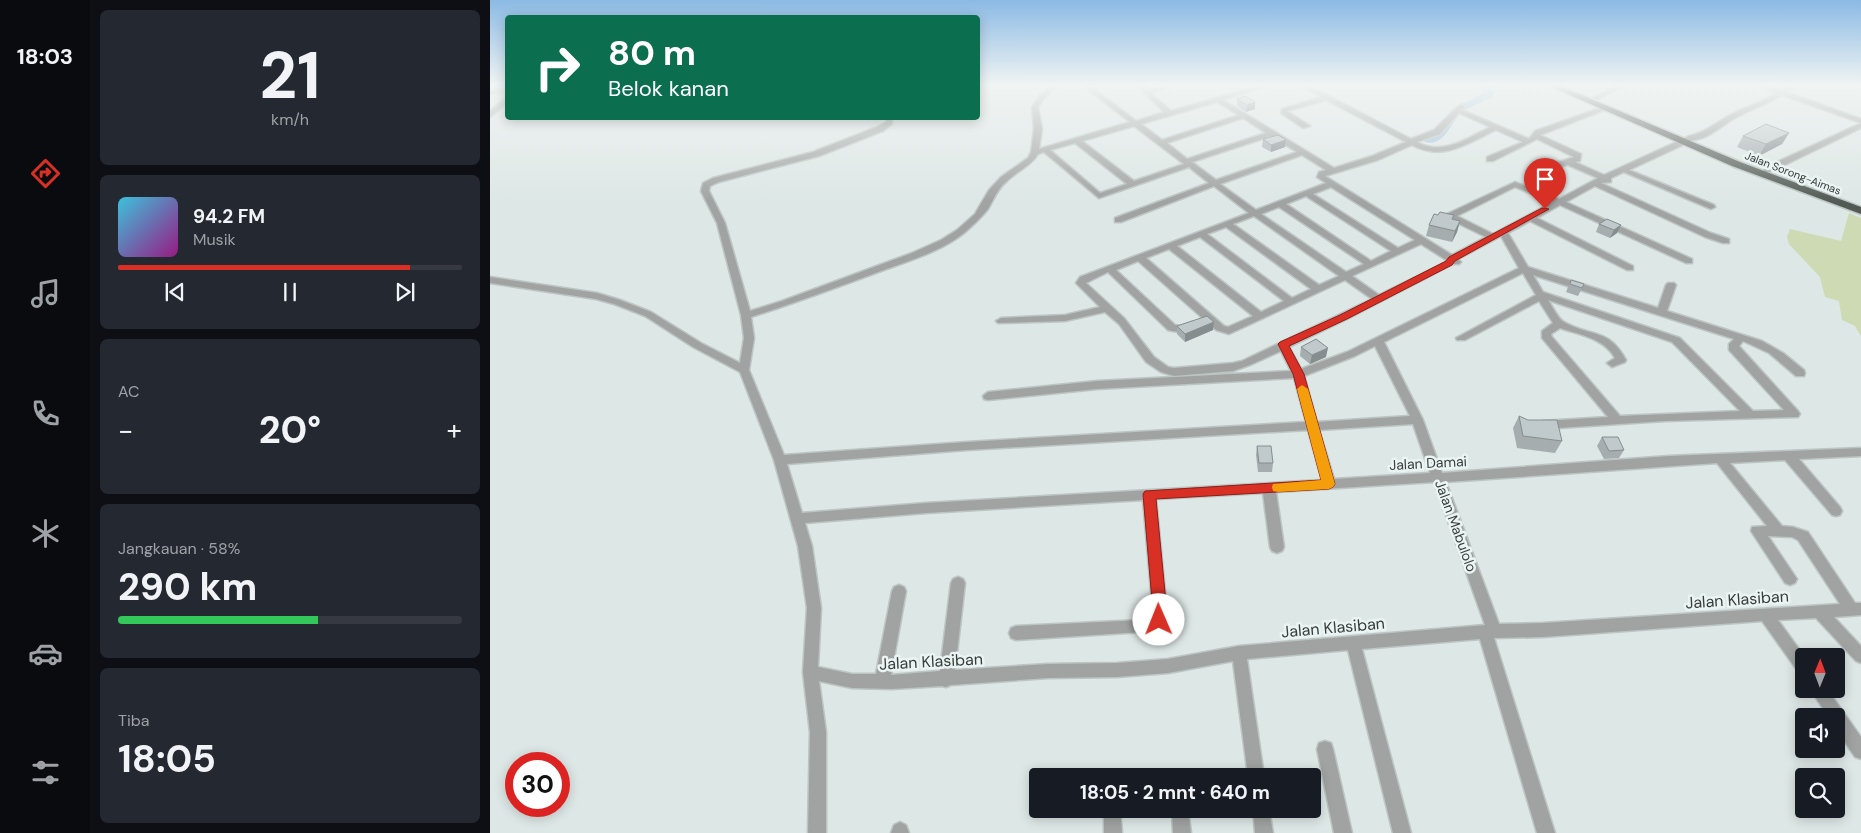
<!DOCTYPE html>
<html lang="id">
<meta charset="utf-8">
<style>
:root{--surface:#171b24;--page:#242831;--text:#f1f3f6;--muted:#9ea1a6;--line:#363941;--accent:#d93025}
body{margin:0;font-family:"DM Sans",sans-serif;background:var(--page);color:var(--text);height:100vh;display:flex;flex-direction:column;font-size:19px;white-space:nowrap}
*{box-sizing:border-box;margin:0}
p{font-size:16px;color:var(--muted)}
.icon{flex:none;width:28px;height:28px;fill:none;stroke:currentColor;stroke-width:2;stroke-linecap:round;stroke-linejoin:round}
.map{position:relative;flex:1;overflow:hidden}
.side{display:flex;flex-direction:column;gap:10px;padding:10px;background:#0d0f14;width:400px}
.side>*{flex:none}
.top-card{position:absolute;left:15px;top:15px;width:475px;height:105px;border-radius:5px;box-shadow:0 2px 12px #0003;background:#0b6e4f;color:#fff;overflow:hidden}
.needle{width:32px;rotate:1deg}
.tools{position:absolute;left:1305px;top:648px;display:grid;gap:10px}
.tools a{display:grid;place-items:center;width:50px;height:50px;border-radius:5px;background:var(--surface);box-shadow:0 2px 12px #0003;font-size:25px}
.speed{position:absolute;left:15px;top:752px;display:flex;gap:10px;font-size:25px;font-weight:700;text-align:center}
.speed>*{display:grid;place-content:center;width:65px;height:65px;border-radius:50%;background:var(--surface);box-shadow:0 2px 12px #0003;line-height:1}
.speed .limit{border:8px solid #d22;background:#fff;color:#111}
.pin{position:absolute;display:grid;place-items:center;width:42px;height:42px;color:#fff;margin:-51px -21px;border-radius:50% 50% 50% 0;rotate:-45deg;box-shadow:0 0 5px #0007}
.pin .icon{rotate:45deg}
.me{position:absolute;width:55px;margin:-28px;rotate:359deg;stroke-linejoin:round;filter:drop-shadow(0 0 4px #0008)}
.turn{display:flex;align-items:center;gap:18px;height:105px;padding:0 20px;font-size:22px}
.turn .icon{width:65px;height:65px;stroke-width:2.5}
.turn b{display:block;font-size:35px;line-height:42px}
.big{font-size:38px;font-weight:700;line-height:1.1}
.side .tile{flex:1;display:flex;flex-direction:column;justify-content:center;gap:8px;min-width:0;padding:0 18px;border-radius:8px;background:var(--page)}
.side .dial{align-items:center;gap:0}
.dial b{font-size:65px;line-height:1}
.song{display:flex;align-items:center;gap:15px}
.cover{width:60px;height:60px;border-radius:8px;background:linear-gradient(135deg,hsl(190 70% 55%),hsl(310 70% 35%))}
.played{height:5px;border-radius:2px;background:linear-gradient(90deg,var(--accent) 85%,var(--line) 85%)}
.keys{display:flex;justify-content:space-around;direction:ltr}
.heat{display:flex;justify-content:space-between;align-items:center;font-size:28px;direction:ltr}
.charge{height:8px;border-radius:4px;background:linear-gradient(90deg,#34c759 58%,var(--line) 0)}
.trip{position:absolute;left:539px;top:768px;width:292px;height:50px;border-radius:5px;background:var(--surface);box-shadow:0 2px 12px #0003;font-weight:700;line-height:50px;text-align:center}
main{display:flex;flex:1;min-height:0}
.menu{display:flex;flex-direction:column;width:90px;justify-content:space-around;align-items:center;background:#090b0e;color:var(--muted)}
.menu .icon{width:35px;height:35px}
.menu .current{color:var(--accent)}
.menu b{font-size:22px;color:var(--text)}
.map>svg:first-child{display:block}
.green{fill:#cedab3}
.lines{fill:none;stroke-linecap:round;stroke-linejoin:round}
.river{fill:#a0c2de;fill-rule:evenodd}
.street-casing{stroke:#bcc5c3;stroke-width:3}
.highway-casing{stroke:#bcc5c3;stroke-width:3}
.street{fill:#a0a3a1;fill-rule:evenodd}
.highway{fill:#535a55;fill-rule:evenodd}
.wall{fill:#a5adaf}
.shaded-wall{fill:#868d8e}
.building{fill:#c0c9cb;stroke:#868d8e}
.route{fill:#d93025;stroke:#8d1f18}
.slow{fill:#f59e0b}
.labels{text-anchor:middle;stroke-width:5;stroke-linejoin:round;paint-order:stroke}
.far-street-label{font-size:11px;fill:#393d3c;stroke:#eaf4f2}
.street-label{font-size:14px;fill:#393d3c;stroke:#eaf4f2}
.near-street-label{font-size:16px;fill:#393d3c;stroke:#eaf4f2}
</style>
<main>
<nav class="menu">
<b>18:03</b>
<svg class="icon current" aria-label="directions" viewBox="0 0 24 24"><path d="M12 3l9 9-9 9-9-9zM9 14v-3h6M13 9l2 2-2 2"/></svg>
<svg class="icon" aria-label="music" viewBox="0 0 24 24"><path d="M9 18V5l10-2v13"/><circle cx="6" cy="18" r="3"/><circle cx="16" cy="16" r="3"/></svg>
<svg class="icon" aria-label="phone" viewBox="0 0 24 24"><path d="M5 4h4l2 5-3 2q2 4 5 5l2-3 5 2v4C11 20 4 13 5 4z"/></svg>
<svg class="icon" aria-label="climate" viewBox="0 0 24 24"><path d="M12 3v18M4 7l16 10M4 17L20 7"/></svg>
<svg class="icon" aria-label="car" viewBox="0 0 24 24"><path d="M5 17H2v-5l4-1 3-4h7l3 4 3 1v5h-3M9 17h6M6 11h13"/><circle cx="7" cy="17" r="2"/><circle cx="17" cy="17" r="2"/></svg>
<svg class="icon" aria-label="filters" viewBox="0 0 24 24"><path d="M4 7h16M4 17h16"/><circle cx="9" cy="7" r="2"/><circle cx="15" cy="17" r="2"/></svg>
</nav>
<section class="side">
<div class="tile dial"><b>21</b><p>km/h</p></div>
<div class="tile">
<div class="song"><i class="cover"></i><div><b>94.2 FM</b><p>Musik</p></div></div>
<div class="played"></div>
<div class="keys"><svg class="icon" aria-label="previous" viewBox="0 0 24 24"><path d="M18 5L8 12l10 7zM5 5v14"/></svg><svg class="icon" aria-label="pause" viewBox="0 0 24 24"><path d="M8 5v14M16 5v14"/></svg><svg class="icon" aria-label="next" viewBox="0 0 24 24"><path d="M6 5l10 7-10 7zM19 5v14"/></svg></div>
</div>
<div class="tile"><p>AC</p>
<div class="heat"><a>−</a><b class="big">20°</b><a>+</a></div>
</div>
<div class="tile"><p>Jangkauan · 58%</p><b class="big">290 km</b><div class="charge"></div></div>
<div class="tile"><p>Tiba</p><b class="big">18:05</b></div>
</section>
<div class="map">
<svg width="1371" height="833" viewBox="0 0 1371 833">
<rect width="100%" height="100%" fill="#dde7e5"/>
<!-- green -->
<path class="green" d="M 1359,213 L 1371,218 L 1371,336 L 1365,326 L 1352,320 L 1349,301 L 1335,297 L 1330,277 L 1299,244 L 1297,237 L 1300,229 L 1351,241 Z"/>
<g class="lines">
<!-- river -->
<path class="river" d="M 991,85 L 1001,85 L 1005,92 L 1003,97 C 993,102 978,107 970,114 C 960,124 954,147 935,142 L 933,140 L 946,133 L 963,109 L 994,93 Z"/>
<defs>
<path id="street" d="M 562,85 L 569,85 L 555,97 L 548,107 L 552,129 L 549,149 L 640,122 L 592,85 L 599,85 L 646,121 L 674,112 L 646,85 L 653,85 L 658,90 L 676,85 L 687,85 L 661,93 L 681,111 L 770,85 L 780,85 L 733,100 L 844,168 L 882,156 L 916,142 L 836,100 L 797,111 L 820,126 L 813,128 L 791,113 L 792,109 L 831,97 L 810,85 L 818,85 L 921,139 L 944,130 L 965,109 L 972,104 L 975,106 L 972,110 L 1039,139 L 1045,131 L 1113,107 L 1117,107 L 1117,109 L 1050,135 L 1091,154 L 1090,161 L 1085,162 L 1114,175 L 1199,136 C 1216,133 1229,120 1244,113 C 1258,106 1273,102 1286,93 L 1267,85 L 1276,85 L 1291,90 L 1299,85 L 1306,85 L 1297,92 L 1371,119 L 1371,128 L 1280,172 L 1274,172 L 1274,168 L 1371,123 L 1292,95 C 1278,104 1264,108 1249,116 C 1234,123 1221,138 1204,140 L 1139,170 L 1224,205 L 1225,207 L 1221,209 L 1134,172 L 1121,178 L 1121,182 L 1111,183 L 1221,233 L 1239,239 L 1239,243 L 1233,243 L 1215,237 L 1105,186 L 1076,202 L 1202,259 L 1202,263 L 1196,263 L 1070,205 L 1047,218 L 1143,266 L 1143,270 L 1137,270 L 1040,221 L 1018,233 L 1038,267 L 1168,308 L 1176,285 L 1178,283 L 1184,283 L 1186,285 L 1177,311 L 1272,341 L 1293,353 L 1314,370 L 1315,373 L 1314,376 L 1306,376 L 1279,353 L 1253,341 L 1249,346 L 1308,411 L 1310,414 L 1308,417 L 1175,421 L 1053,429 L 1049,428 L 1047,425 L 1049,422 L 1053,421 L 1118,417 L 1052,338 L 1052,331 L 1063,323 L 1049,301 L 975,340 L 967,340 L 966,338 L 1046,295 L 1033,273 L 894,342 L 933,420 L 952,473 L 1179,456 L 1371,448 L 1371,456 L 1309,459 L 1350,507 L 1352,511 L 1350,515 L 1346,516 L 1342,515 L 1295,460 L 1240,463 L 1292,526 L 1303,527 L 1318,532 L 1365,603 L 1371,603 L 1371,615 L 1344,617 L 1371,646 L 1371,663 L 1366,661 L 1326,618 L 1288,620 L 1314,656 L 1314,675 L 1309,673 L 1272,621 L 1053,637 L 1004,638 L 1065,833 L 1047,833 L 990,639 L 872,649 L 921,833 L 903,833 L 858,650 L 757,659 L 774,776 L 758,776 L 743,661 L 678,673 L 627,677 L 558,678 L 461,685 L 456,687 L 452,686 L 402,689 L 362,688 L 329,681 L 336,732 L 336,833 L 318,833 L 320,732 L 313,672 L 317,608 L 308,546 L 284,460 L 250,372 L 203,347 L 155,316 L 124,304 L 106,299 L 0,283 L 0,277 L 107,293 L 130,300 L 161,312 L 211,343 L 250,363 L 254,338 L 251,315 L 227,223 L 211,191 L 213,183 L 223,178 L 323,152 L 387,127 L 396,122 L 396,118 L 402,118 L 402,124 L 393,131 L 329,156 L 229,182 L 220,186 L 219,191 L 235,223 L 260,311 L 292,301 L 422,253 L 451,240 L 467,230 L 485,214 L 499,190 L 511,177 L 538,158 L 541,152 L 544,129 L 542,107 L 550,95 ZM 727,102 L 749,115 L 672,140 L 651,124 ZM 969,113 L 1000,127 C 976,139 953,156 927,142 L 950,134 ZM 753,118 L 776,133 L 697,159 L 677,143 ZM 644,126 L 694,164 L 644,181 L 592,141 ZM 1006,130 L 1033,142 L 997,157 L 997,161 L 1003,161 L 1047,139 L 1084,157 L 1069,162 L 1058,160 L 1058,164 L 1069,167 L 1078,165 L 1108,178 L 1069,199 L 1025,182 L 957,214 L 957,218 L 996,237 L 962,255 L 835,176 L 888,160 L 922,145 C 953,162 978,143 1006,130 ZM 781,136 L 807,152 L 726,180 L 702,162 ZM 585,143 L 637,184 L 610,193 L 560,150 ZM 554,152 L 609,198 L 699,167 L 719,183 L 625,218 L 625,222 L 631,222 L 724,186 L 759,213 L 590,277 L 586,283 L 610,307 L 575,315 L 511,318 L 506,321 L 508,323 L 575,321 L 615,312 L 629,324 L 656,362 L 671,372 L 684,376 L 743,371 L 760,365 L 791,351 L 801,371 L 607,381 L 498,392 L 493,396 L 494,399 L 498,400 L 607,389 L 804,378 L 816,422 L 477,442 L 294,455 L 259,370 L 264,338 L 261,317 C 305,303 348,287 391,271 C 418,261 450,252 474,233 C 482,226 491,218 498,209 C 504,199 507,189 517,181 C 527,171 541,166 548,154 ZM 812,155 L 836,170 L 829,172 L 827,177 L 836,183 L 766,210 L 730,184 ZM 841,187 L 925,240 L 908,248 L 823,194 ZM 1025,187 L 1063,202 L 1003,234 L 967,216 ZM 816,196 L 901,251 L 881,261 L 796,204 ZM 789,207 L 874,264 L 856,272 L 771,214 ZM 764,216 L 849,276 L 829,285 L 743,224 ZM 736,227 L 821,289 L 802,298 L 717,234 ZM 1011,236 L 1029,268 L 857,352 L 811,369 L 799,347 L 857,319 L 963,264 L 969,264 L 971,262 L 968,259 ZM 710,237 L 794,301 L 771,312 L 687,246 ZM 931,244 L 958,261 L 889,295 L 862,276 ZM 679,249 L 763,316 L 738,327 L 734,326 L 656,258 ZM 648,261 L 726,330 L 739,334 L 855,280 L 882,299 L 752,361 L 743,363 L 684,368 L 678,367 L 664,357 L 634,318 L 596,283 L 618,272 L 678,330 C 689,333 699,333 707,325 L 702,322 L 691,326 L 685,325 L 626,270 ZM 1043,275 L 1244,339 L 1239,344 L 1239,350 L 1294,410 L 1263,411 L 1190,338 L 1053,292 ZM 1058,300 L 1182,342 L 1250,411 L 1130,416 L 1062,337 L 1061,334 L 1070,328 C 1090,335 1114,338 1125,358 L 1117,363 L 1122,367 L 1135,362 L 1136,360 C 1118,327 1102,338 1074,322 C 1068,319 1062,306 1058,300 ZM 885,346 L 920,416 L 827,422 L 814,376 L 865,356 ZM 923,424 L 940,473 L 844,479 L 829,430 ZM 818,430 L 832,480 L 436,503 L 312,513 L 297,464 L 477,450 ZM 1227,463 L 1277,526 L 1262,527 L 1261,531 L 1295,583 L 1300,585 L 1305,583 L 1307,579 L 1278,536 L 1302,537 L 1308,540 L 1350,604 L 1053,623 L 1009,624 L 956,482 ZM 944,482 L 995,625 L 749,646 L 678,659 L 627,663 L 558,664 L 465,670 L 475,583 L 473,579 L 468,577 L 463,579 L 461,583 L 450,671 L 401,675 L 416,591 L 414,587 L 409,585 L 404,587 L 402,591 L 386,674 L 362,674 L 328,667 L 331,608 L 322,546 L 315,523 L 436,513 L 653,500 L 663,613 L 662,617 L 652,620 L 526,626 L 521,628 L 519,633 L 521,638 L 526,640 L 652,632 L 672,626 L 677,613 L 666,499 L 773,493 L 780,547 L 782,551 L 787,553 L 792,551 L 794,547 L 786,492 Z
M 1127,85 L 1135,85 L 1108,99 L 1103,98 Z
M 18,88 L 18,92 L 0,94 L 0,90 Z
M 18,96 L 18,102 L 0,117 L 0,111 Z
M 1320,689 L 1337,689 L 1371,737 L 1371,759 L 1365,757 L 1346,729 L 1346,716 L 1338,716 Z
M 835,741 L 841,743 L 843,749 L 862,833 L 844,833 L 827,749 L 829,743 Z
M 614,809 L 630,809 L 632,833 L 614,833 Z
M 682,809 L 698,809 L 701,833 L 683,833 Z
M 763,809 L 779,809 L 783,833 L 765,833 Z
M 410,822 L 416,825 L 419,833 L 401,833 L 404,825 Z"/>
<path id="highway" d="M 1057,85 L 1068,85 L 1250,162 L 1371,207 L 1371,214 L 1242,166 Z"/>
</defs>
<!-- street casing -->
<use href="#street" class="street-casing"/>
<!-- highway casing -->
<use href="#highway" class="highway-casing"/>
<!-- street -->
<use href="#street" class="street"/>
<!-- highway -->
<use href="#highway" class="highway"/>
</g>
<!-- wall -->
<path class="wall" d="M 747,99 L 765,109 L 756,112 L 747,106 Z
M 1299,133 L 1292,144 L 1269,156 L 1247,147 L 1253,136 Z
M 773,139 L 796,140 L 795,147 L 781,152 L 772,147 Z
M 963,219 L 970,221 L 967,232 L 962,242 L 936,236 L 939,225 Z
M 1117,219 L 1127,233 L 1120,238 L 1106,232 L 1109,224 Z
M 1081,280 L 1094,284 L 1088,296 L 1076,292 Z
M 724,322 L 723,330 L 695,342 L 687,334 L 687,326 Z
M 811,347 L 836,357 L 820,364 L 810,356 Z
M 1029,416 L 1072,441 L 1065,453 L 1027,448 L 1023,428 Z
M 1112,437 L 1134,450 L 1129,458 L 1114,459 L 1107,446 Z
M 767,446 L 783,463 L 782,472 L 768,472 L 766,455 Z"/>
<!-- shaded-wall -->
<path class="shaded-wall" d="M 765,102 L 765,109 L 756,112 L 757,105 Z
M 1299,133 L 1292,144 L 1269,156 L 1276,144 Z
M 796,140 L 795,147 L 781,152 L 781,145 Z
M 970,221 L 967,232 L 962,242 L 965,231 Z
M 1131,225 L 1127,233 L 1120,238 L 1124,230 Z
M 724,322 L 723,330 L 695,342 L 695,334 Z
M 838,348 L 836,357 L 820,364 L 822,355 Z"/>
<!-- building -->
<path class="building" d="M 755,96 L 765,102 L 757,105 L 747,99 Z
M 1276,124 L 1299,133 L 1276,144 L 1253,136 Z
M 788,135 L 796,140 L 781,145 L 773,139 Z
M 950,212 L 964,215 L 962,219 L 970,221 L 965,231 L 939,225 L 944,214 L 948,215 Z
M 1117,219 L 1131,225 L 1124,230 L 1109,224 Z
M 1081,280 L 1094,284 L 1092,288 L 1080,284 Z
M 717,316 L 724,322 L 695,334 L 687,326 Z
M 826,339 L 838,348 L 822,355 L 811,347 Z
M 1029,416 L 1038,420 L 1067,420 L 1072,441 L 1033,436 Z
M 1112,437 L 1128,437 L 1134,450 L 1119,451 Z
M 767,446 L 781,446 L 783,463 L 769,463 Z"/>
<!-- sky -->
<linearGradient id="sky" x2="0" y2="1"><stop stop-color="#8bbae4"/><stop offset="0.42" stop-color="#f0f4f3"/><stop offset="1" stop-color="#f0f4f3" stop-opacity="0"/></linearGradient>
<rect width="1371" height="202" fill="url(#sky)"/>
<!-- route -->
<path class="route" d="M 1052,208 L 1059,209 L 965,261 L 962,265 L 857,319 L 799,346 L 814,374 L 845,484 L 843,487 L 839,489 L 666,499 L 677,613 L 674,624 L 669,626 L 664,624 L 662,620 L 663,613 L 653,494 L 655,491 L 831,480 L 803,374 L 788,344 L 790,342 L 850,315 L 956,261 L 959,257 Z"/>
<!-- slow -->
<path class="slow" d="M 812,385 L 818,389 L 845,484 L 843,487 L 839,489 L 788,492 L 783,491 L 782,487 L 783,484 L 831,480 L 807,389 Z"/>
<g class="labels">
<!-- far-street labels -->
<g class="far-street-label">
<text transform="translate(1303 173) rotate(21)" y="4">Jalan Sorong-Aimas</text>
</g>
<!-- street labels -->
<g class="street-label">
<text transform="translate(938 463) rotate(-3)" y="5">Jalan Damai</text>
<text transform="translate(966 526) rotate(70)" y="5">Jalan Mabulolo</text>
</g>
<!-- near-street labels -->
<g class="near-street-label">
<text transform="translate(1247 599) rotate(-4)" y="6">Jalan Klasiban</text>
<text transform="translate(843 627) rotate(-5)" y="6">Jalan Klasiban</text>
<text transform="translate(441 661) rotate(-3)" y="6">Jalan Klasiban</text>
</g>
</g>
</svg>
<div class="tools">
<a><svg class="needle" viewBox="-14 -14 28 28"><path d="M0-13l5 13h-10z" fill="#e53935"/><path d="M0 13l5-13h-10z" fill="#9ea1a6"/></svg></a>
<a><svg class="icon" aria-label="sound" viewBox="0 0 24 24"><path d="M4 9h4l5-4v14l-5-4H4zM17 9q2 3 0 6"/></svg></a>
<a><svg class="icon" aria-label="search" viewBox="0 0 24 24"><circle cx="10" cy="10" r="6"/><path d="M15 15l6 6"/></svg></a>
</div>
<div class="speed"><div class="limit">30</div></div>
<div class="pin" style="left:1055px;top:209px;background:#d93025"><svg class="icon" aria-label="arrive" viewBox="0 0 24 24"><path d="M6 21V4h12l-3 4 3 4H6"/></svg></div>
<svg class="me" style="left:669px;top:620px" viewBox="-20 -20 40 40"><circle r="19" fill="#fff"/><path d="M0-13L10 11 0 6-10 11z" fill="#d93025"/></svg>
<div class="trip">18:05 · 2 mnt · 640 m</div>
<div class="top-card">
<div class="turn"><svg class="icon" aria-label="right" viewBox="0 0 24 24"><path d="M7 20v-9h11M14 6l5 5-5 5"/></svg><div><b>80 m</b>Belok kanan</div></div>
</div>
</div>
</main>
